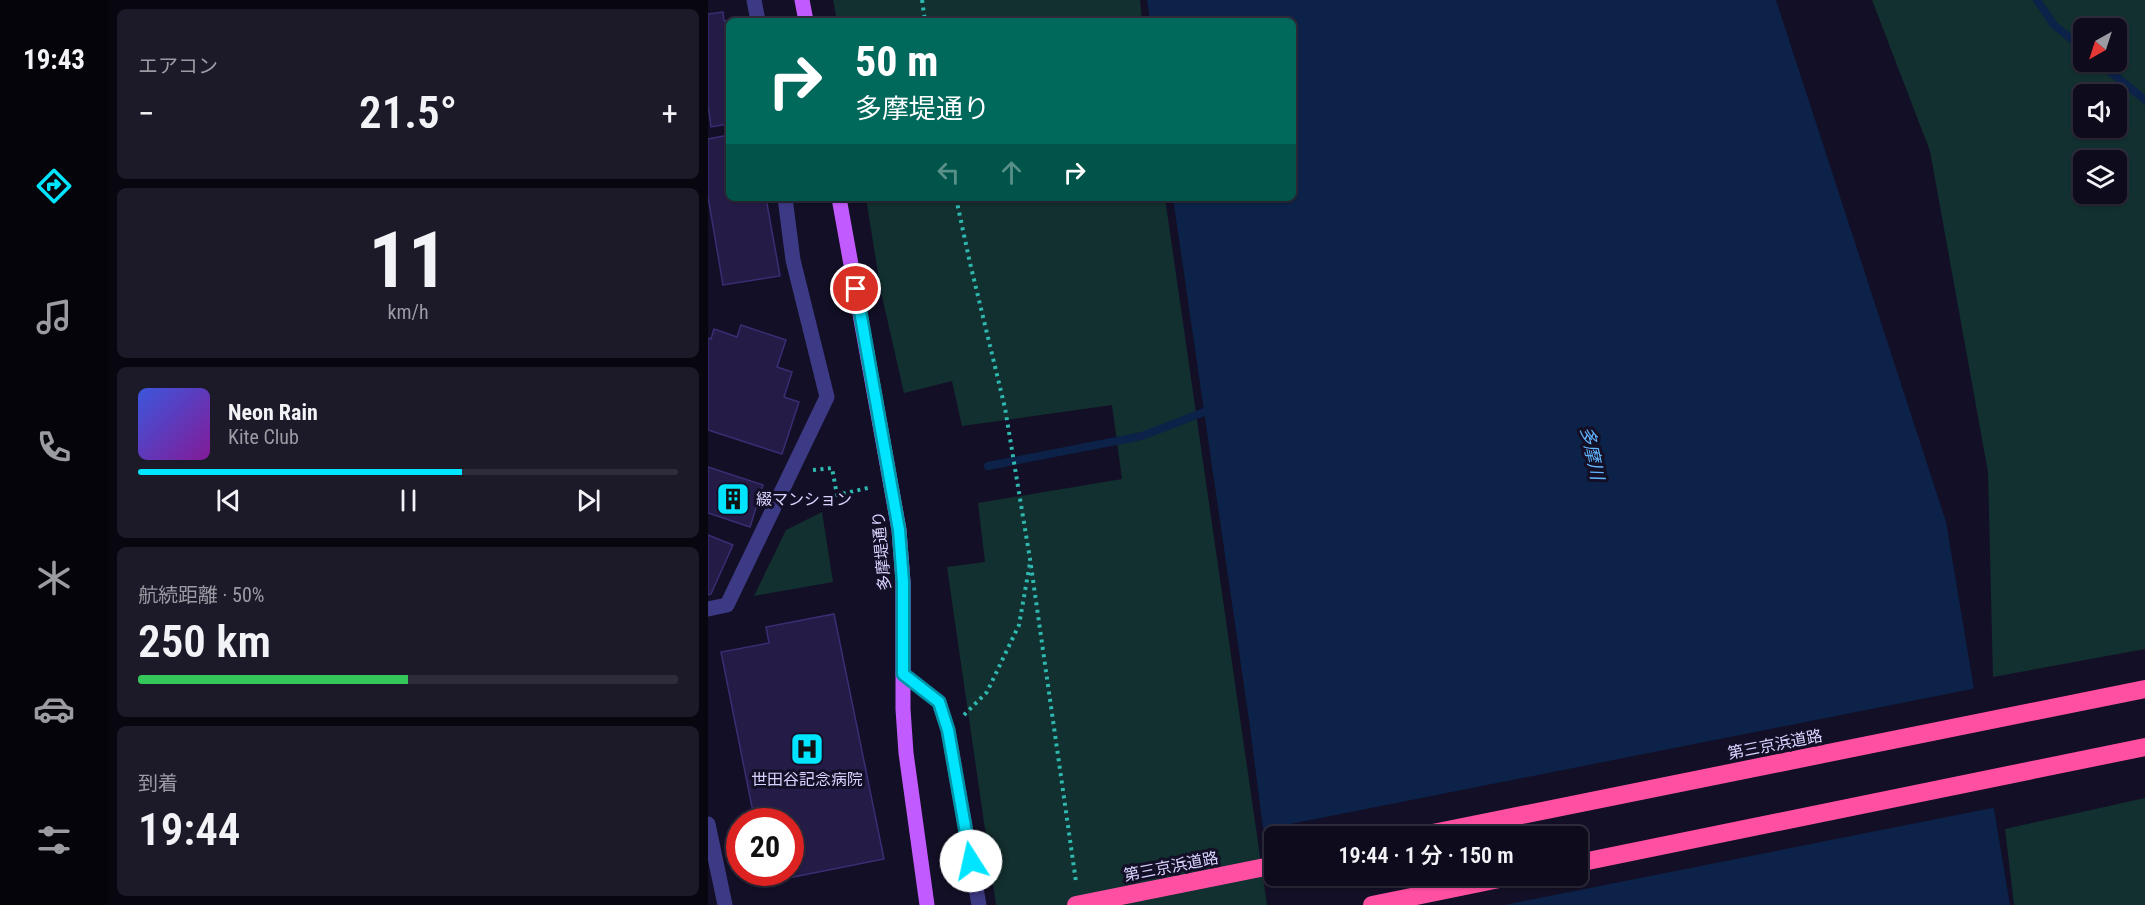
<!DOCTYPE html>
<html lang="ja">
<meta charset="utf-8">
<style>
:root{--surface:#0e0b1c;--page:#1c1929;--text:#f1f3f6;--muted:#9b9ba3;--line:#2e2b3b;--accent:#00e5ff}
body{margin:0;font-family:"Roboto Condensed","Noto Sans JP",sans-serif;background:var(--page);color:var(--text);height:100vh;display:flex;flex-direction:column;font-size:22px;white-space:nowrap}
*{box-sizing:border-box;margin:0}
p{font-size:20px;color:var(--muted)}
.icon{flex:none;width:33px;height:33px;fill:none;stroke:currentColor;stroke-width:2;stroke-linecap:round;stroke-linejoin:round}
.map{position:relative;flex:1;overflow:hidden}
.details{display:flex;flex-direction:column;gap:9px;padding:9px;background:#08060f;width:600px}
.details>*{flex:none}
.banner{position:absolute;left:18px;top:18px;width:570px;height:183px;border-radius:9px;box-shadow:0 2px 4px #0004,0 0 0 2px var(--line);background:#00695c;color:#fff;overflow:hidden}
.needle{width:39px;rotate:219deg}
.controls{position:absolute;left:1365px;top:18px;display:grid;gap:12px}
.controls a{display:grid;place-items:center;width:54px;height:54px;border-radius:9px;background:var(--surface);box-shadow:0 2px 4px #0004,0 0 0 2px var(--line);font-size:30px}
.speed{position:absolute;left:18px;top:808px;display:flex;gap:12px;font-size:30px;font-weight:700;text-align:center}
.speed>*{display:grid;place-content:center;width:78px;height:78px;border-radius:50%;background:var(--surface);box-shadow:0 2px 4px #0004,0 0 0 2px var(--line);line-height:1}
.speed .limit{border:9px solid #d22;background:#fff;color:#111}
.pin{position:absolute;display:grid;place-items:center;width:51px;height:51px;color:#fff;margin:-26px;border:3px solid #fff;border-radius:50%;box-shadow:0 2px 6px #0007}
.me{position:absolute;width:66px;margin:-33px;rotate:350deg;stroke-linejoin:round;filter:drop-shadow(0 0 4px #0008)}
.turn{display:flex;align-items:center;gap:21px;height:126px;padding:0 30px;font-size:27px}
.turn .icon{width:78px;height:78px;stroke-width:2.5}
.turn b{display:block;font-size:42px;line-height:51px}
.lanes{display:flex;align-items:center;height:57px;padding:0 30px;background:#0003;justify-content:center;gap:30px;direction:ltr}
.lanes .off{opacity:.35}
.big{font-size:45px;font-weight:600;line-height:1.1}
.details .tile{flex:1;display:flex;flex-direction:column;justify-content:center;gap:9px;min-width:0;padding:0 21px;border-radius:9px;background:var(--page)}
.details .dial{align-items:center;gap:0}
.dial b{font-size:78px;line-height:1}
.song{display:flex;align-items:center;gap:18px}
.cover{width:72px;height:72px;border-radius:9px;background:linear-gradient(135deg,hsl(230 70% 55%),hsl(290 70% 35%))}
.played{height:6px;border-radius:3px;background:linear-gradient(90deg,var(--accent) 60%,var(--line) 60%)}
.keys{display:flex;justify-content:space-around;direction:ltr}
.heat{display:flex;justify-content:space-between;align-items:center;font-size:33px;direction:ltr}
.charge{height:9px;border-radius:4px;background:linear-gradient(90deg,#34c759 50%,var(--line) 0)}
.trip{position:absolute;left:556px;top:826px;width:324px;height:60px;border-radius:9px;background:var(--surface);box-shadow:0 2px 4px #0004,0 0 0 2px var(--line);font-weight:600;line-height:60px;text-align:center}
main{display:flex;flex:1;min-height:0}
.tabs{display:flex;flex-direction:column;width:108px;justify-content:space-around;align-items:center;background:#06040b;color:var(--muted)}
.tabs .icon{width:42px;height:42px}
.tabs .active{color:var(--accent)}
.tabs b{font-size:27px;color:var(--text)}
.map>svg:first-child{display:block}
.green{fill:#12302f;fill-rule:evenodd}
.water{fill:#0c2248;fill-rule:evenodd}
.pier{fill:#130f26;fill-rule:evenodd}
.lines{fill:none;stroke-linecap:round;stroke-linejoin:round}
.stream{stroke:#0c2248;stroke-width:8}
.building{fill:#241b47;stroke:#3b2d73;stroke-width:1.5}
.path{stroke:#2fb8b0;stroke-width:4;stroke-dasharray:3 4.5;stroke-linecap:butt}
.minor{stroke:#3d3a85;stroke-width:15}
.major{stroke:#c25bff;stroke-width:15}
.highway{stroke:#ff4fa3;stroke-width:18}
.highway-bridge{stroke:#ff4fa3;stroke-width:18}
.route-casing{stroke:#0095a6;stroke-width:15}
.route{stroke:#00e5ff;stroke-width:10}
.labels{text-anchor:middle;stroke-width:6;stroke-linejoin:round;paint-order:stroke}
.poi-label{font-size:16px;fill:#d9d4ff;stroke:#130f26;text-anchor:start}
.street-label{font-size:16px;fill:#d9d4ff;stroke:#130f26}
.water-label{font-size:18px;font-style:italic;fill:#62b6ff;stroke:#130f26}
</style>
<main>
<nav class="tabs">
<b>19:43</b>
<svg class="icon active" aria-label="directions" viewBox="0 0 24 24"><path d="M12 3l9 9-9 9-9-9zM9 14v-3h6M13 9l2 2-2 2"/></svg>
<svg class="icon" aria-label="music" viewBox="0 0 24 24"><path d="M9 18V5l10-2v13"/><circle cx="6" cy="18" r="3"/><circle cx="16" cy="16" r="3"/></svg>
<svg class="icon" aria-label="phone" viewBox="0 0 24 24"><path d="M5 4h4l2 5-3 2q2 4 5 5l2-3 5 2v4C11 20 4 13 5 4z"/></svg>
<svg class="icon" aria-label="climate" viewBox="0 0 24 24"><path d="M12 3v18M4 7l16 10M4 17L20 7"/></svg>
<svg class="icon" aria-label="car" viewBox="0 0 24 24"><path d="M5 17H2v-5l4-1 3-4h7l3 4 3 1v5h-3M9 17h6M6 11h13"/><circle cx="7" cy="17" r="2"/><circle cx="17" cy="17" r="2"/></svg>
<svg class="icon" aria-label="filters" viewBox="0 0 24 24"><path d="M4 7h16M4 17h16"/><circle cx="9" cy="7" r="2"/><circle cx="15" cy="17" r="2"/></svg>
</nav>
<section class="details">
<div class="tile"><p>エアコン</p>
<div class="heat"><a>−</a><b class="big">21.5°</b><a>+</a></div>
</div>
<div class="tile dial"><b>11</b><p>km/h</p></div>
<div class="tile">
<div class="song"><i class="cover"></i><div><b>Neon Rain</b><p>Kite Club</p></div></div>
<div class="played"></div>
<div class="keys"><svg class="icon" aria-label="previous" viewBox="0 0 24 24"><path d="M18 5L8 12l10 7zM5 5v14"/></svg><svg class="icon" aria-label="pause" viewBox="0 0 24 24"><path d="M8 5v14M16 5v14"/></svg><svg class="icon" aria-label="next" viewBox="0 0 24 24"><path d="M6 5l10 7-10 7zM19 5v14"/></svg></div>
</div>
<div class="tile"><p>航続距離 · 50%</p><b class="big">250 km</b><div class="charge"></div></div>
<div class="tile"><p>到着</p><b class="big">19:44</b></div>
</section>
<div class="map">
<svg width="1437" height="905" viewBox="0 0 1437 905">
<rect width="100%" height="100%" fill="#130f26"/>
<!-- green -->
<path class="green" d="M 125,0 L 432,0 L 434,21 L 129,21 Z
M 1164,0 L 1437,0 L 1437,649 L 1285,677 L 1280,472 L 1222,151 ZM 1408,28 L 1408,62 L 1376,62 L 1376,28 ZM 1408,94 L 1408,128 L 1376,128 L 1376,94 ZM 1408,160 L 1408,194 L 1376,194 L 1376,160 Z
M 158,198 L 457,198 L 559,905 L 288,905 L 239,567 L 277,562 L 270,503 L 414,479 L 404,405 L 254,426 L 244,381 L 196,393 L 173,292 Z
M 114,512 L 125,582 L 46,596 L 78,530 Z
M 1437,798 L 1437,905 L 1306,905 L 1297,829 Z"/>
<!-- water -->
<path class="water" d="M 439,0 L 1068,0 L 1238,522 L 1302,905 L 565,905 L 541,720 L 465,198 L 585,198 L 585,21 L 442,21 ZM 567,837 L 870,837 L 870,876 L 567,876 Z"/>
<!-- pier -->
<path class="pier" d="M 1269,688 L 1289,807 L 796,905 L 562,905 L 552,830 ZM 567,837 L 870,837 L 870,876 L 567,876 Z"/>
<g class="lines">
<!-- stream -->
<path class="stream" d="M 1329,0 L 1346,25 L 1376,49
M 1390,62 L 1437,100
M 280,466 L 434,436 L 496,412"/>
</g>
<!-- building -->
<path class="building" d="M 15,12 L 16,21 L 31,19 L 32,21 L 21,21 L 20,124 L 3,127 L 0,105 L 0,14 Z
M 21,135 L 21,198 L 58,198 L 72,276 L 15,285 L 0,197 L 0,139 Z
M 33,325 L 78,340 L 69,367 L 84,372 L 76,397 L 91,402 L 74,454 L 0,430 L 0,338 L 3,339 L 6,329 L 29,337 Z
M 0,467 L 55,485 L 42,527 L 0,513 Z
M 0,535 L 25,545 L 3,594 L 0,595 Z
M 126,614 L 176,859 L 60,882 L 58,873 L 82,873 L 82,822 L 47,822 L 13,652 L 61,643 L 58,627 Z"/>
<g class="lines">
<!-- path -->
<path class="path" d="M 214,0 L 217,21
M 248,198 L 262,263 L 297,408 L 322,559 L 368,882
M 105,470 L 124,468 L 129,495 L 164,487
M 256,715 L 279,692 L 311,625 L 322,563"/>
<!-- minor -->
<path class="minor" d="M 46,0 L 50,21
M 0,609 L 19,605 L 119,397 L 85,260 L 77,198
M 195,674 L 231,702 L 240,730 L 271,905
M 0,824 L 17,905"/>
<!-- major -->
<path class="major" d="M 94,0 L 98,21
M 131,198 L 191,530 L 195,582 L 195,709 L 198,753 L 219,905"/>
<!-- highway -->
<path class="highway" d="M 705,837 L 1437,689
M 870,863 L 1437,747
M 664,905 L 806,876"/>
<!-- highway-bridge -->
<path class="highway-bridge" d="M 368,905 L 567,865"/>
</g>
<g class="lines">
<defs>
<path id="route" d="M 148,289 L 191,530 L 195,582 L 195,674 L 231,702 L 240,730 L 263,861"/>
</defs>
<!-- route casing -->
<use href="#route" class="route-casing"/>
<!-- route -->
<use href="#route" class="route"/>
</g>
<!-- icons -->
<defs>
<symbol id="building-square" viewBox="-11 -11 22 22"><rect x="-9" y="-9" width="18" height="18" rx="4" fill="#00e5ff" stroke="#130f26"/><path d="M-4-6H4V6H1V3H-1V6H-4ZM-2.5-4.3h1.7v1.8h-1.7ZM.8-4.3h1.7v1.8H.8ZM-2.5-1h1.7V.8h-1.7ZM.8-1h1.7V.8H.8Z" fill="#111"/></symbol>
<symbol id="hospital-square" viewBox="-11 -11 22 22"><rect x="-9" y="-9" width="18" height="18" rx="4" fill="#00e5ff" stroke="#130f26"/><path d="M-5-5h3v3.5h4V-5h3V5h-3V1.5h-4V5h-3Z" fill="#111"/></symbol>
</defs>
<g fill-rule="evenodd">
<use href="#building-square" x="6" y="480" width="38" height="38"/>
<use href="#hospital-square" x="80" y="730" width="38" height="38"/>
</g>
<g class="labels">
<!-- poi labels -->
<g class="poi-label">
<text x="48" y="505">綴マンション</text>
<text x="99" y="785" text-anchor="middle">世田谷記念病院</text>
</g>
<!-- street labels -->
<g class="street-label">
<text transform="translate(173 551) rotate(-95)" y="6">多摩堤通り</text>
<text transform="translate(1067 744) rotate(-11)" y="6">第三京浜道路</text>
<text transform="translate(463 866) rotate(-11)" y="6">第三京浜道路</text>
</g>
<!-- water labels -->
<g class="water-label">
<text transform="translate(884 453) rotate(78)" y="6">多摩川</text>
</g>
</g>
</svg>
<div class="controls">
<a><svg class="needle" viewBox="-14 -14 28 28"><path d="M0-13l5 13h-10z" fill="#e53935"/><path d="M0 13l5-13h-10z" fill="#9b9ba3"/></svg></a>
<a><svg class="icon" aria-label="sound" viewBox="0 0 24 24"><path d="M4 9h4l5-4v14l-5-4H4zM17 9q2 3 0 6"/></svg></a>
<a><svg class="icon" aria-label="layers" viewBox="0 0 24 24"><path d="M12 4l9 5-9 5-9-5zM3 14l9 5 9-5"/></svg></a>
</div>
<div class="speed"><div class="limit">20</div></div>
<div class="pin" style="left:148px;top:289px;background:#d93025"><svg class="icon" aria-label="arrive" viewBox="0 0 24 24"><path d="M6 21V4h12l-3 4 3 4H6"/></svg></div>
<svg class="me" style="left:263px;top:861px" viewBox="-20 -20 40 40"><circle r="19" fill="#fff"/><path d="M0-13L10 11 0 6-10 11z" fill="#00e5ff"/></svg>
<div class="trip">19:44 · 1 分 · 150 m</div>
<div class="banner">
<div class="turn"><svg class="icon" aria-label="right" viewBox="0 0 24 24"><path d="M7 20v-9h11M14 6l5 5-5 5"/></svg><div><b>50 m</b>多摩堤通り</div></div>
<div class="lanes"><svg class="icon off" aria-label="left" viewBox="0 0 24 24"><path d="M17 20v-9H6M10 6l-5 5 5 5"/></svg><svg class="icon off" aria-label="ahead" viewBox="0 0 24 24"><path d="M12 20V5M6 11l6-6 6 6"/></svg><svg class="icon" aria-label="right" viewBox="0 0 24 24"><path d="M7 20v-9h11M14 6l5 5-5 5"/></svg></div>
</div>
</div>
</main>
